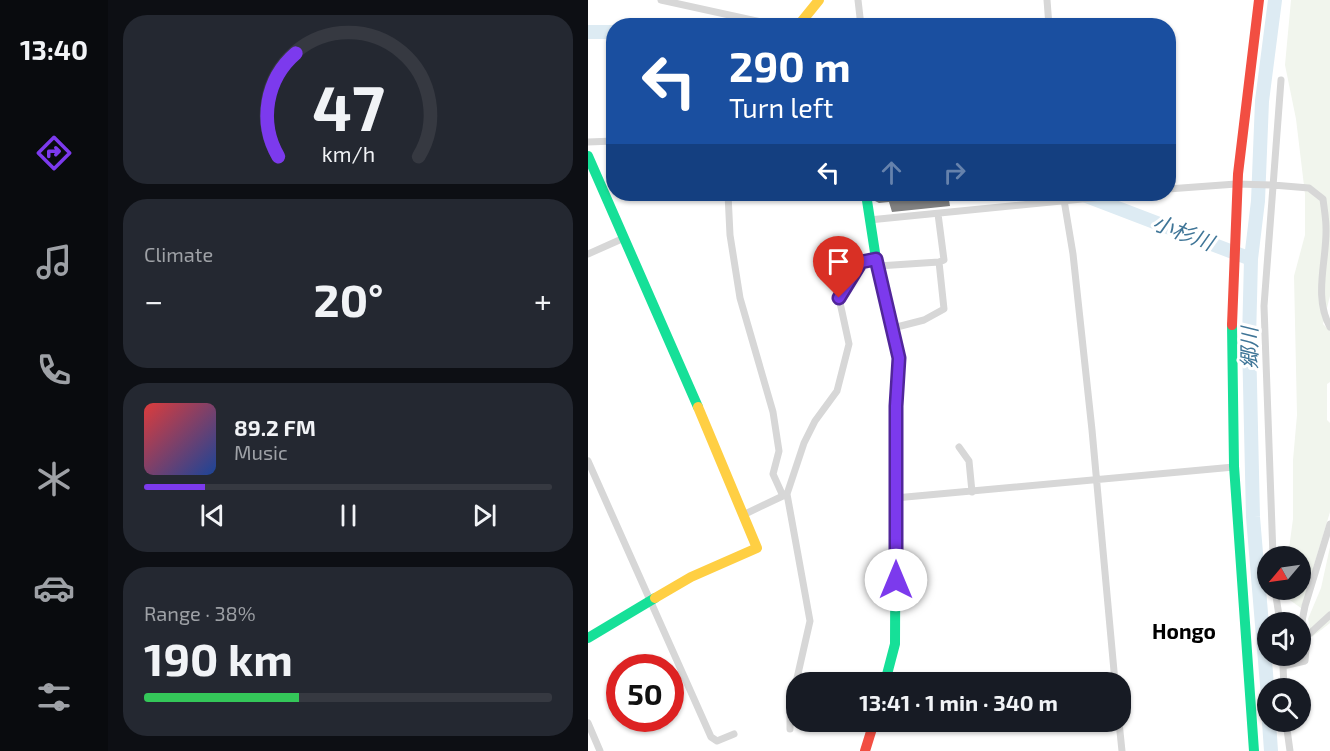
<!DOCTYPE html>
<meta charset="utf-8">
<style>
:root{--surface:#171b24;--page:#242831;--text:#f1f3f6;--muted:#9ea1a6;--line:#363941;--accent:#7c3aed}
body{margin:0;font-family:"Exo 2","Noto Sans JP",sans-serif;background:var(--page);color:var(--text);height:100vh;display:flex;flex-direction:column;font-size:22px;white-space:nowrap}
*{box-sizing:border-box;margin:0}
p{font-size:20px;color:var(--muted)}
.icon{flex:none;width:33px;height:33px;fill:none;stroke:currentColor;stroke-width:2;stroke-linecap:round;stroke-linejoin:round}
.map{position:relative;flex:1;overflow:hidden}
.panel{display:flex;flex-direction:column;gap:15px;padding:15px;background:#0d0f14;width:480px}
.panel>*{flex:none}
.banner{position:absolute;left:18px;top:18px;width:570px;height:183px;border-radius:24px;box-shadow:0 2px 4px #0004;background:#1a4fa0;color:#fff;overflow:hidden}
.needle{width:39px;rotate:241deg}
.fabs{position:absolute;left:669px;top:546px;display:grid;gap:12px}
.fabs a{display:grid;place-items:center;width:54px;height:54px;border-radius:50%;background:var(--surface);box-shadow:0 2px 4px #0004;font-size:30px}
.speed{position:absolute;left:18px;top:654px;display:flex;gap:12px;font-size:30px;font-weight:700;text-align:center}
.speed>*{display:grid;place-content:center;width:78px;height:78px;border-radius:50%;background:var(--surface);box-shadow:0 2px 4px #0004;line-height:1}
.speed .limit{border:9px solid #d22;background:#fff;color:#111}
.pin{position:absolute;display:grid;place-items:center;width:51px;height:51px;color:#fff;margin:-62px -26px;border-radius:50% 50% 50% 0;rotate:-45deg;box-shadow:0 0 6px #0007}
.pin .icon{rotate:45deg}
.me{position:absolute;width:66px;margin:-33px;rotate:0deg;stroke-linejoin:round;filter:drop-shadow(0 0 4px #0008)}
.turn{display:flex;align-items:center;gap:21px;height:126px;padding:0 24px;font-size:27px}
.turn .icon{width:78px;height:78px;stroke-width:2.5}
.turn b{display:block;font-size:42px;line-height:51px}
.lanes{display:flex;align-items:center;height:57px;padding:0 24px;background:#0003;justify-content:center;gap:30px;direction:ltr}
.lanes .off{opacity:.35}
.big{font-size:45px;font-weight:700;line-height:1.1}
.panel .widget{flex:1;display:flex;flex-direction:column;justify-content:center;gap:9px;min-width:0;padding:0 21px;border-radius:24px;background:var(--page)}
.panel .dial{align-items:center;gap:0}
.dial svg{height:156px;overflow:visible;fill:none;stroke:var(--line);stroke-width:7;stroke-linecap:round;text-anchor:middle}
.dial text{fill:var(--text);stroke:none}
.song{display:flex;align-items:center;gap:18px}
.cover{width:72px;height:72px;border-radius:9px;background:linear-gradient(135deg,hsl(0 70% 55%),hsl(220 70% 35%))}
.played{height:6px;border-radius:3px;background:linear-gradient(90deg,var(--accent) 15%,var(--line) 15%)}
.keys{display:flex;justify-content:space-around;direction:ltr}
.heat{display:flex;justify-content:space-between;align-items:center;font-size:33px;direction:ltr}
.charge{height:9px;border-radius:4px;background:linear-gradient(90deg,#34c759 38%,var(--line) 0)}
.trip{position:absolute;left:198px;top:672px;width:345px;height:60px;border-radius:24px;background:var(--surface);box-shadow:0 2px 4px #0004;font-weight:700;line-height:60px;text-align:center}
main{display:flex;flex:1;min-height:0}
.dock{display:flex;flex-direction:column;width:108px;justify-content:space-around;align-items:center;background:#090b0e;color:var(--muted)}
.dock .icon{width:42px;height:42px}
.dock .active{color:var(--accent)}
.dock b{font-size:27px;color:var(--text)}
.map>svg:first-child{display:block}
.green{fill:#f1f5ed}
.lines{fill:none;stroke-linecap:round;stroke-linejoin:round}
.river{stroke:#ddebf3;stroke-width:14}
.building{fill:#818181}
.street{stroke:#d7d7d7;stroke-width:7}
.fast{stroke:#16e098;stroke-width:10}
.slow{stroke:#ffcf43;stroke-width:10}
.jam{stroke:#f24e42;stroke-width:10}
.route-casing{stroke:#51269a;stroke-width:15}
.route{stroke:#7c3aed;stroke-width:10}
.labels{text-anchor:middle;stroke-width:6;stroke-linejoin:round;paint-order:stroke}
.water-label{font-size:21px;font-style:italic;fill:#3f7597;stroke:#fff}
.neighbourhood-label{font-size:21px;font-weight:bold;fill:#000;stroke:#fff}
</style>
<main>
<nav class="dock">
<b>13:40</b>
<svg class="icon active" aria-label="directions" viewBox="0 0 24 24"><path d="M12 3l9 9-9 9-9-9zM9 14v-3h6M13 9l2 2-2 2"/></svg>
<svg class="icon" aria-label="music" viewBox="0 0 24 24"><path d="M9 18V5l10-2v13"/><circle cx="6" cy="18" r="3"/><circle cx="16" cy="16" r="3"/></svg>
<svg class="icon" aria-label="phone" viewBox="0 0 24 24"><path d="M5 4h4l2 5-3 2q2 4 5 5l2-3 5 2v4C11 20 4 13 5 4z"/></svg>
<svg class="icon" aria-label="climate" viewBox="0 0 24 24"><path d="M12 3v18M4 7l16 10M4 17L20 7"/></svg>
<svg class="icon" aria-label="car" viewBox="0 0 24 24"><path d="M5 17H2v-5l4-1 3-4h7l3 4 3 1v5h-3M9 17h6M6 11h13"/><circle cx="7" cy="17" r="2"/><circle cx="17" cy="17" r="2"/></svg>
<svg class="icon" aria-label="filters" viewBox="0 0 24 24"><path d="M4 7h16M4 17h16"/><circle cx="9" cy="7" r="2"/><circle cx="15" cy="17" r="2"/></svg>
</nav>
<section class="panel">
<div class="widget dial"><svg viewBox="0 0 100 80">
<path d="M14 69A42 42 0 1 1 86 69"/>
<path d="M14 69A42 42 0 0 1 23 16" stroke="#7c3aed"/>
<text x="50" y="56" font-size="32" font-weight="700">47</text>
<text x="50" y="72" font-size="11">km/h</text>
</svg></div>
<div class="widget"><p>Climate</p>
<div class="heat"><a>−</a><b class="big">20°</b><a>+</a></div>
</div>
<div class="widget">
<div class="song"><i class="cover"></i><div><b>89.2 FM</b><p>Music</p></div></div>
<div class="played"></div>
<div class="keys"><svg class="icon" aria-label="previous" viewBox="0 0 24 24"><path d="M18 5L8 12l10 7zM5 5v14"/></svg><svg class="icon" aria-label="pause" viewBox="0 0 24 24"><path d="M8 5v14M16 5v14"/></svg><svg class="icon" aria-label="next" viewBox="0 0 24 24"><path d="M6 5l10 7-10 7zM19 5v14"/></svg></div>
</div>
<div class="widget"><p>Range · 38%</p><b class="big">190 km</b><div class="charge"></div></div>
</section>
<div class="map">
<svg width="742" height="751" viewBox="0 0 742 751">
<rect width="100%" height="100%" fill="#fff"/>
<!-- green -->
<path class="green" d="M 703,0 L 742,0 L 742,296 L 735,324 L 742,331 L 742,382 L 739,384 L 739,420 L 742,423 L 742,512 L 713,608 L 699,598 L 699,590 L 712,590 L 712,556 L 700,556 L 705,519 L 705,460 L 709,415 L 706,276 L 717,235 L 717,194 L 708,119 L 697,65 Z
M 742,547 L 742,623 L 724,637 L 720,619 L 733,588 Z"/>
<g class="lines">
<!-- river -->
<path class="river" d="M 0,32 L 26,32
M 493,194 L 663,259
M 680,697 L 665,517 L 661,340 L 663,259 L 670,201 L 674,101 L 687,0
M 681,722 L 683,751"/>
</g>
<!-- building -->
<path class="building" d="M 286,194 L 360,194 L 362,206 L 304,212 L 301,202 L 291,203 L 287,201 Z"/>
<g class="lines">
<!-- street -->
<path class="street" d="M 73,0 L 191,26
M 270,0 L 273,26
M 459,0 L 461,26
M 0,142 L 26,141
M 580,189 L 648,184 L 685,185 L 721,188 L 735,199 C 736,208 738,218 738,228 C 739,261 725,296 742,327
M 140,194 L 142,235 L 152,298 L 185,412 L 191,451 L 185,474 L 195,496
M 475,194 L 485,254 L 504,430 L 527,682
M 281,220 L 545,194
M 0,254 L 36,238
M 290,266 L 351,262 L 356,260 L 350,214
M 305,328 L 336,320 L 356,309 L 351,262
M 371,447 L 381,461 L 384,492
M 0,461 L 123,737 L 129,741 L 146,734
M 199,494 L 222,621 L 202,709 L 202,729
M 307,498 L 646,467
M 157,514 L 199,494 L 216,443 L 227,421 L 249,391 L 261,344 L 251,298 L 273,262 L 288,259
M 685,556 L 676,306 L 693,80
M 687,590 L 692,622
M 719,636 L 714,621 L 717,606 L 742,524
M 694,656 L 695,666
M 696,688 L 695,666 L 717,661 L 719,636 L 742,615
M 531,722 L 534,751
M 698,722 L 702,751
M 0,723 L 12,751"/>
<!-- fast -->
<path class="fast" d="M 0,156 L 110,407
M 278,194 L 288,259 L 311,358 L 308,406 L 307,644 L 297,682
M 644,325 L 646,466 L 666,751
M 0,638 L 67,598"/>
<!-- slow -->
<path class="slow" d="M 210,26 L 231,0
M 67,598 L 103,577 L 169,548 L 110,407"/>
<!-- jam -->
<path class="jam" d="M 644,325 L 650,174 L 671,0
M 277,751 L 286,722"/>
</g>
<g class="lines">
<defs>
<path id="route" d="M 251,298 L 273,262 L 288,259 L 311,358 L 308,406 L 308,580"/>
</defs>
<!-- route casing -->
<use href="#route" class="route-casing"/>
<!-- route -->
<use href="#route" class="route"/>
</g>
<g class="labels">
<!-- water labels -->
<g class="water-label">
<text transform="translate(595 233) rotate(21)" y="7">小杉川</text>
<text transform="translate(662 348) rotate(-90)" y="7">郷川</text>
</g>
<!-- neighbourhood labels -->
<g class="neighbourhood-label">
<text x="596" y="639">Hongo</text>
</g>
</g>
</svg>
<div class="fabs">
<a><svg class="needle" viewBox="-14 -14 28 28"><path d="M0-13l5 13h-10z" fill="#e53935"/><path d="M0 13l5-13h-10z" fill="#9ea1a6"/></svg></a>
<a><svg class="icon" aria-label="sound" viewBox="0 0 24 24"><path d="M4 9h4l5-4v14l-5-4H4zM17 9q2 3 0 6"/></svg></a>
<a><svg class="icon" aria-label="search" viewBox="0 0 24 24"><circle cx="10" cy="10" r="6"/><path d="M15 15l6 6"/></svg></a>
</div>
<div class="speed"><div class="limit">50</div></div>
<div class="pin" style="left:251px;top:298px;background:#d93025"><svg class="icon" aria-label="arrive" viewBox="0 0 24 24"><path d="M6 21V4h12l-3 4 3 4H6"/></svg></div>
<svg class="me" style="left:308px;top:580px" viewBox="-20 -20 40 40"><circle r="19" fill="#fff"/><path d="M0-13L10 11 0 6-10 11z" fill="#7c3aed"/></svg>
<div class="trip">13:41 · 1 min · 340 m</div>
<div class="banner">
<div class="turn"><svg class="icon" aria-label="left" viewBox="0 0 24 24"><path d="M17 20v-9H6M10 6l-5 5 5 5"/></svg><div><b>290 m</b>Turn left</div></div>
<div class="lanes"><svg class="icon" aria-label="left" viewBox="0 0 24 24"><path d="M17 20v-9H6M10 6l-5 5 5 5"/></svg><svg class="icon off" aria-label="ahead" viewBox="0 0 24 24"><path d="M12 20V5M6 11l6-6 6 6"/></svg><svg class="icon off" aria-label="right" viewBox="0 0 24 24"><path d="M7 20v-9h11M14 6l5 5-5 5"/></svg></div>
</div>
</div>
</main>
